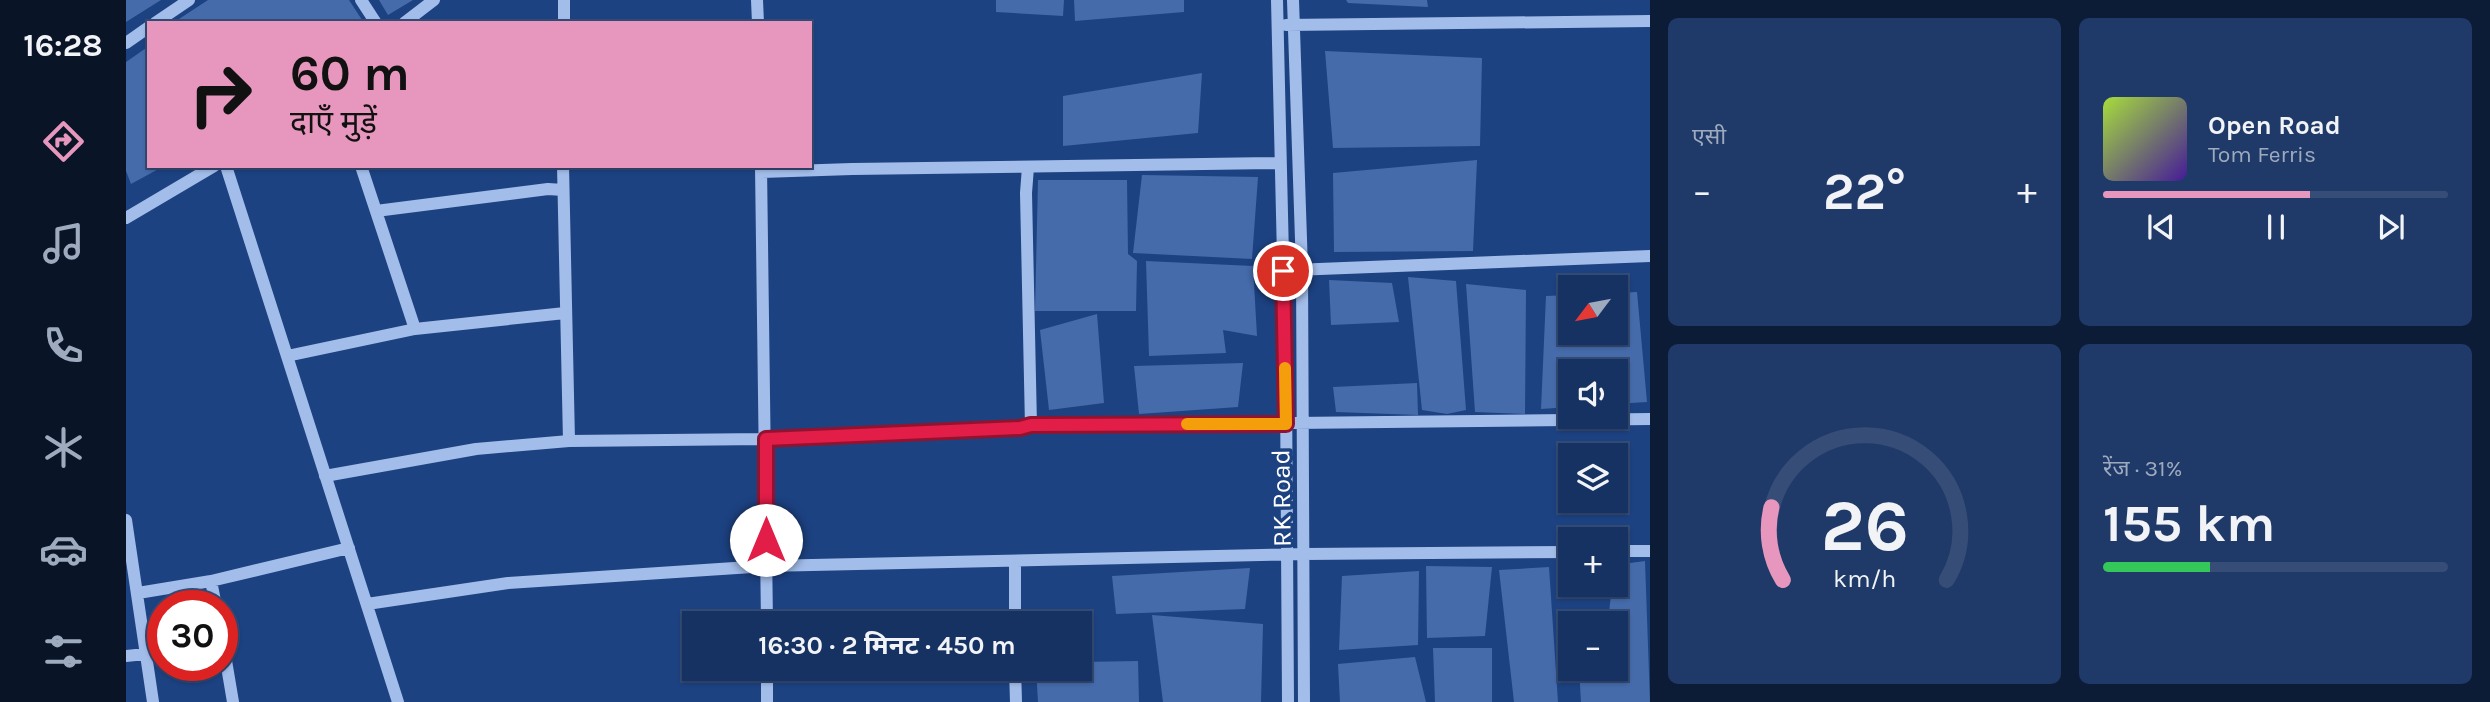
<!DOCTYPE html>
<html lang="hi">
<meta charset="utf-8">
<style>
:root{--surface:#163262;--page:#1f3a68;--text:#f1f3f6;--muted:#9eaabe;--line:#354d77;--accent:#e797bd}
body{margin:0;font-family:Karla,"Noto Sans Devanagari",sans-serif;background:var(--page);color:var(--text);height:100vh;display:flex;flex-direction:column;font-size:26px;white-space:nowrap}
*{box-sizing:border-box;margin:0}
p{font-size:23px;color:var(--muted)}
.icon{flex:none;width:38px;height:38px;fill:none;stroke:currentColor;stroke-width:2;stroke-linecap:round;stroke-linejoin:round}
.map{position:relative;flex:1;overflow:hidden}
.sheet{display:flex;flex-direction:column;gap:18px;padding:18px;background:#0c1c36;width:840px}
.sheet>*{flex:none}
.guide{position:absolute;left:21px;top:21px;width:665px;height:147px;border-radius:0px;box-shadow:0 2px 5px #0004,0 0 0 2px var(--line);background:#e797bd;color:#111;overflow:hidden}
.needle{width:46px;rotate:238deg}
.tools{position:absolute;left:1432px;top:275px;display:grid;gap:14px}
.tools a{display:grid;place-items:center;width:70px;height:70px;border-radius:0px;background:var(--surface);box-shadow:0 2px 5px #0004,0 0 0 2px var(--line);font-size:35px}
.speed{position:absolute;left:21px;top:590px;display:flex;gap:14px;font-size:35px;font-weight:700;text-align:center}
.speed>*{display:grid;place-content:center;width:91px;height:91px;border-radius:50%;background:var(--surface);box-shadow:0 2px 5px #0004,0 0 0 2px var(--line);line-height:1}
.speed .limit{border:10px solid #d22;background:#fff;color:#111}
.pin{position:absolute;display:grid;place-items:center;width:60px;height:60px;color:#fff;margin:-30px;border:4px solid #fff;border-radius:50%;box-shadow:0 2px 7px #0007}
.me{position:absolute;width:77px;margin:-38px;rotate:0deg;stroke-linejoin:round;filter:drop-shadow(0 0 5px #0008)}
.turn{display:flex;align-items:center;gap:24px;height:147px;padding:0 28px;font-size:32px}
.turn .icon{width:91px;height:91px;stroke-width:2.5}
.turn b{display:block;font-size:49px;line-height:60px}
.big{font-size:52px;font-weight:700;line-height:1.1}
.sheet .tile{flex:1;display:flex;flex-direction:column;justify-content:center;gap:10px;min-width:0;padding:0 24px;border-radius:10px;background:var(--page)}
.sheet .dial{align-items:center;gap:0}
.dial svg{height:182px;overflow:visible;fill:none;stroke:var(--line);stroke-width:7;stroke-linecap:round;text-anchor:middle}
.dial text{fill:var(--text);stroke:none}
.song{display:flex;align-items:center;gap:21px}
.cover{width:84px;height:84px;border-radius:10px;background:linear-gradient(135deg,hsl(80 70% 55%),hsl(260 70% 35%))}
.played{height:7px;border-radius:4px;background:linear-gradient(90deg,var(--accent) 60%,var(--line) 60%)}
.keys{display:flex;justify-content:space-around;direction:ltr}
.heat{display:flex;justify-content:space-between;align-items:center;font-size:38px;direction:ltr}
.charge{height:10px;border-radius:5px;background:linear-gradient(90deg,#34c759 31%,var(--line) 0)}
.sheet .tiles{flex:1;display:grid;gap:18px;grid-template-columns:repeat(2,1fr)}
.trip{position:absolute;left:556px;top:611px;width:410px;height:70px;border-radius:0px;background:var(--surface);box-shadow:0 2px 5px #0004,0 0 0 2px var(--line);font-weight:700;line-height:70px;text-align:center}
main{display:flex;flex:1;min-height:0}
.tab-bar{display:flex;flex-direction:column;width:126px;justify-content:space-around;align-items:center;background:#091427;color:var(--muted)}
.tab-bar .icon{width:49px;height:49px}
.tab-bar .selected{color:var(--accent)}
.tab-bar b{font-size:32px;color:var(--text)}
.map>svg:first-child{display:block}
.building{fill:#456bab}
.lines{fill:none;stroke-linecap:round;stroke-linejoin:round}
.minor{stroke:#a2bdea;stroke-width:12}
.route-casing{stroke:#92132f;stroke-width:18}
.route{stroke:#e11d48;stroke-width:12}
.slow{stroke:#f59e0b;stroke-width:12}
.labels{text-anchor:middle;stroke-width:7;stroke-linejoin:round;paint-order:stroke}
.street-label{font-size:26px;fill:#fff;stroke:#1d4282}
</style>
<main>
<nav class="tab-bar">
<b>16:28</b>
<svg class="icon selected" aria-label="directions" viewBox="0 0 24 24"><path d="M12 3l9 9-9 9-9-9zM9 14v-3h6M13 9l2 2-2 2"/></svg>
<svg class="icon" aria-label="music" viewBox="0 0 24 24"><path d="M9 18V5l10-2v13"/><circle cx="6" cy="18" r="3"/><circle cx="16" cy="16" r="3"/></svg>
<svg class="icon" aria-label="phone" viewBox="0 0 24 24"><path d="M5 4h4l2 5-3 2q2 4 5 5l2-3 5 2v4C11 20 4 13 5 4z"/></svg>
<svg class="icon" aria-label="climate" viewBox="0 0 24 24"><path d="M12 3v18M4 7l16 10M4 17L20 7"/></svg>
<svg class="icon" aria-label="car" viewBox="0 0 24 24"><path d="M5 17H2v-5l4-1 3-4h7l3 4 3 1v5h-3M9 17h6M6 11h13"/><circle cx="7" cy="17" r="2"/><circle cx="17" cy="17" r="2"/></svg>
<svg class="icon" aria-label="filters" viewBox="0 0 24 24"><path d="M4 7h16M4 17h16"/><circle cx="9" cy="7" r="2"/><circle cx="15" cy="17" r="2"/></svg>
</nav>
<div class="map">
<svg width="1524" height="702" viewBox="0 0 1524 702">
<rect width="100%" height="100%" fill="#1d4282"/>
<!-- building -->
<path class="building" d="M 0,0 L 35,0 L 0,22 Z
M 82,0 L 223,0 L 238,23 L 56,23 L 53,19 Z
M 253,0 L 287,0 L 262,15 Z
M 870,0 L 938,0 L 937,16 L 870,12 Z
M 948,0 L 1058,0 L 1058,12 L 949,21 Z
M 1220,0 L 1301,0 L 1302,7 L 1222,3 Z
M 23,46 L 23,166 L 38,166 L 5,184 L 0,171 L 0,62 Z
M 1199,51 L 1356,58 L 1354,146 L 1207,148 Z
M 1076,73 L 1072,133 L 937,146 L 937,96 Z
M 1351,160 L 1347,251 L 1208,252 L 1207,173 Z
M 1016,175 L 1132,177 L 1126,259 L 1007,253 Z
M 912,180 L 1001,180 L 1002,254 L 1011,261 L 1010,311 L 909,311 Z
M 1020,261 L 1127,266 L 1131,336 L 1097,330 L 1100,353 L 1023,356 Z
M 1282,277 L 1330,281 L 1340,410 L 1321,414 L 1296,410 Z
M 1203,280 L 1266,283 L 1273,322 L 1205,325 Z
M 1340,284 L 1400,290 L 1399,414 L 1349,412 Z
M 1511,292 L 1521,402 L 1489,404 L 1489,371 L 1444,371 L 1444,407 L 1415,409 L 1420,296 L 1444,295 L 1444,332 L 1489,332 L 1489,293 Z
M 971,314 L 978,403 L 923,410 L 914,330 Z
M 1117,363 L 1112,407 L 1013,414 L 1008,366 Z
M 1291,383 L 1292,415 L 1210,412 L 1207,387 Z
M 1519,561 L 1524,702 L 1455,702 L 1453,668 L 1489,668 L 1489,623 L 1482,623 L 1486,584 L 1489,584 L 1489,565 Z
M 1300,566 L 1366,567 L 1359,636 L 1301,638 Z
M 1423,567 L 1432,702 L 1388,702 L 1373,570 Z
M 1124,568 L 1119,609 L 990,614 L 986,576 Z
M 1293,571 L 1292,645 L 1213,650 L 1216,576 Z
M 1026,615 L 1137,624 L 1135,702 L 1037,702 Z
M 1307,648 L 1366,648 L 1366,702 L 1309,702 Z
M 1289,657 L 1300,702 L 1214,702 L 1212,664 Z
M 1012,661 L 1013,702 L 912,702 L 910,668 L 954,668 L 954,662 Z"/>
<g class="lines">
<!-- minor -->
<path class="minor" d="M 235,0 L 250,23
M 631,0 L 632,23
M 1151,0 L 1160,385 L 1162,702
M 1167,0 L 1176,269 L 1178,702
M 29,23 L 63,0
M 278,23 L 308,0
M 438,23 L 438,0
M 1160,25 L 1524,21
M 0,43 L 23,27
M 100,166 L 272,702
M 235,166 L 289,329
M 437,166 L 443,441
M 635,166 L 641,623
M 902,167 L 900,193 L 905,426
M 635,172 L 726,169 L 1154,163
M 250,211 L 422,189 L 437,190
M 0,218 L 88,166
M 1168,270 L 1524,256
M 161,356 L 289,329 L 439,313
M 199,476 L 350,449 L 443,441 L 640,439 L 894,428 L 905,426 L 1524,419
M 0,520 L 27,702
M 1489,551 L 1524,551
M 889,561 L 889,623
M 85,581 L 90,606
M 12,593 L 85,581 L 223,548
M 241,604 L 382,583 L 640,566 L 1178,554 L 1444,552
M 96,637 L 107,702
M 0,656 L 19,654
M 641,668 L 641,702
M 889,668 L 890,702"/>
</g>
<g class="lines">
<defs>
<path id="route" d="M 640,540 L 640,439 L 894,428 L 905,425 L 1160,424 L 1157,271"/>
</defs>
<!-- route casing -->
<use href="#route" class="route-casing"/>
<!-- route -->
<use href="#route" class="route"/>
<!-- slow -->
<path class="slow" d="M 1061,424 L 1160,424 L 1159,368"/>
</g>
<g class="labels">
<!-- street labels -->
<g class="street-label">
<text transform="translate(1155 498) rotate(-91)" y="9">RK Road</text>
</g>
</g>
</svg>
<div class="tools">
<a><svg class="needle" viewBox="-14 -14 28 28"><path d="M0-13l5 13h-10z" fill="#e53935"/><path d="M0 13l5-13h-10z" fill="#9eaabe"/></svg></a>
<a><svg class="icon" aria-label="sound" viewBox="0 0 24 24"><path d="M4 9h4l5-4v14l-5-4H4zM17 9q2 3 0 6"/></svg></a>
<a><svg class="icon" aria-label="layers" viewBox="0 0 24 24"><path d="M12 4l9 5-9 5-9-5zM3 14l9 5 9-5"/></svg></a>
<a>+</a>
<a>−</a>
</div>
<div class="speed"><div class="limit">30</div></div>
<div class="pin" style="left:1157px;top:271px;background:#d93025"><svg class="icon" aria-label="arrive" viewBox="0 0 24 24"><path d="M6 21V4h12l-3 4 3 4H6"/></svg></div>
<svg class="me" style="left:640px;top:540px" viewBox="-20 -20 40 40"><circle r="19" fill="#fff"/><path d="M0-13L10 11 0 6-10 11z" fill="#e11d48"/></svg>
<div class="trip">16:30 · 2 मिनट · 450 m</div>
<div class="guide">
<div class="turn"><svg class="icon" aria-label="right" viewBox="0 0 24 24"><path d="M7 20v-9h11M14 6l5 5-5 5"/></svg><div><b>60 m</b>दाएँ मुड़ें</div></div>
</div>
</div>
<section class="sheet">
<div class="tiles">
<div class="tile"><p>एसी</p>
<div class="heat"><a>−</a><b class="big">22°</b><a>+</a></div>
</div>
<div class="tile">
<div class="song"><i class="cover"></i><div><b>Open Road</b><p>Tom Ferris</p></div></div>
<div class="played"></div>
<div class="keys"><svg class="icon" aria-label="previous" viewBox="0 0 24 24"><path d="M18 5L8 12l10 7zM5 5v14"/></svg><svg class="icon" aria-label="pause" viewBox="0 0 24 24"><path d="M8 5v14M16 5v14"/></svg><svg class="icon" aria-label="next" viewBox="0 0 24 24"><path d="M6 5l10 7-10 7zM19 5v14"/></svg></div>
</div>
<div class="tile dial"><svg viewBox="0 0 100 80">
<path d="M14 69A42 42 0 1 1 86 69"/>
<path d="M14 69A42 42 0 0 1 9 37" stroke="#e797bd"/>
<text x="50" y="56" font-size="32" font-weight="700">26</text>
<text x="50" y="72" font-size="11">km/h</text>
</svg></div>
<div class="tile"><p>रेंज · 31%</p><b class="big">155 km</b><div class="charge"></div></div>
</div>
</section>
</main>
